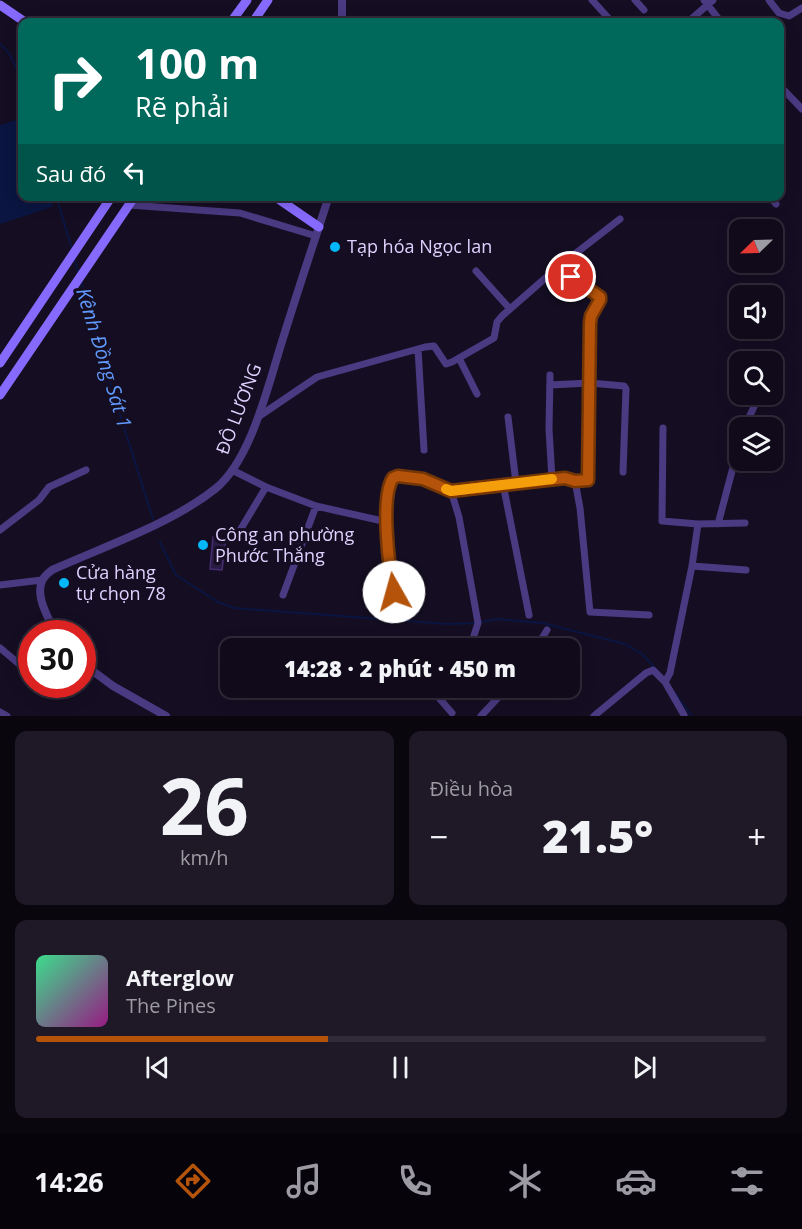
<!DOCTYPE html>
<html lang="vi">
<meta charset="utf-8">
<style>
:root{--surface:#100a1a;--page:#1e1827;--text:#f1f3f6;--muted:#9c9aa2;--line:#302b39;--accent:#b45309}
body{margin:0;font-family:"Open Sans",sans-serif;background:var(--page);color:var(--text);height:100vh;display:flex;flex-direction:column;font-size:22px;white-space:nowrap}
*{box-sizing:border-box;margin:0}
p{font-size:20px;color:var(--muted)}
.icon{flex:none;width:33px;height:33px;fill:none;stroke:currentColor;stroke-width:2;stroke-linecap:round;stroke-linejoin:round}
.map{position:relative;height:716px;overflow:hidden}
.details{display:flex;flex-direction:column;gap:15px;padding:15px;background:#09060e;flex:1}
.details>*{flex:none}
.guide{position:absolute;left:18px;top:18px;width:766px;height:183px;border-radius:12px;box-shadow:0 3px 15px #0003,0 0 0 2px var(--line);background:#00695c;color:#fff;overflow:hidden}
.needle{width:39px;rotate:247deg}
.buttons{position:absolute;left:729px;top:219px;display:grid;gap:12px}
.buttons a{display:grid;place-items:center;width:54px;height:54px;border-radius:12px;background:var(--surface);box-shadow:0 3px 15px #0003,0 0 0 2px var(--line);font-size:30px}
.speed{position:absolute;left:18px;top:620px;display:flex;gap:12px;font-size:30px;font-weight:700;text-align:center}
.speed>*{display:grid;place-content:center;width:78px;height:78px;border-radius:50%;background:var(--surface);box-shadow:0 3px 15px #0003,0 0 0 2px var(--line);line-height:1}
.speed .limit{border:9px solid #d22;background:#fff;color:#111}
.pin{position:absolute;display:grid;place-items:center;width:51px;height:51px;color:#fff;margin:-26px;border:3px solid #fff;border-radius:50%;box-shadow:0 2px 6px #0007}
.me{position:absolute;width:66px;margin:-33px;rotate:353deg;stroke-linejoin:round;filter:drop-shadow(0 0 4px #0008)}
.turn{display:flex;align-items:center;gap:21px;height:126px;padding:0 18px;font-size:27px}
.turn .icon{width:78px;height:78px;stroke-width:2.5}
.turn b{display:block;font-size:42px;line-height:51px}
.then{display:flex;align-items:center;height:57px;padding:0 18px;background:#0003;gap:12px;font-size:22px}
.big{font-size:45px;font-weight:800;line-height:1.1}
.details .card{flex:1;display:flex;flex-direction:column;justify-content:center;gap:9px;min-width:0;padding:0 21px;border-radius:12px;background:var(--page)}
.details .dial{align-items:center;gap:0}
.dial b{font-size:78px;line-height:1}
.song{display:flex;align-items:center;gap:18px}
.cover{width:72px;height:72px;border-radius:9px;background:linear-gradient(135deg,hsl(150 70% 55%),hsl(310 70% 35%))}
.played{height:6px;border-radius:3px;background:linear-gradient(90deg,var(--accent) 40%,var(--line) 40%)}
.keys{display:flex;justify-content:space-around;direction:ltr}
.heat{display:flex;justify-content:space-between;align-items:center;font-size:33px;direction:ltr}
.details .tiles{flex:1;display:grid;gap:15px;grid-template-columns:1fr 1fr}
.card:last-child{grid-column:span 2}
.trip{position:absolute;left:220px;top:638px;width:360px;height:60px;border-radius:12px;background:var(--surface);box-shadow:0 3px 15px #0003,0 0 0 2px var(--line);font-weight:800;line-height:60px;text-align:center}
.menu{display:flex;height:96px;justify-content:space-around;align-items:center;background:#06040a;color:var(--muted)}
.menu .icon{width:42px;height:42px}
.menu .on{color:var(--accent)}
.menu b{font-size:27px;color:var(--text)}
.map>svg:first-child{display:block}
.water{fill:#0a1541}
.lines{fill:none;stroke-linecap:round;stroke-linejoin:round}
.stream{stroke:#0a1541;stroke-width:2}
.building{fill:#2a1b44;stroke:#452d70;stroke-width:1.5}
.minor{stroke:#493a82;stroke-width:7}
.tertiary{stroke:#493a82;stroke-width:8}
.secondary{stroke:#866afd;stroke-width:9}
.route-casing{stroke:#753606;stroke-width:15}
.route{stroke:#b45309;stroke-width:10}
.slow{stroke:#f59e0b;stroke-width:10}
.poi-dot{fill:#03b7f9;stroke:#150e23;stroke-width:2}
.labels{text-anchor:middle;stroke-width:6;stroke-linejoin:round;paint-order:stroke}
.poi-label{font-size:18px;fill:#ded1fe;stroke:#150e23;text-anchor:start}
.street-label{font-size:18px;fill:#ded1fe;stroke:#150e23}
.water-label{font-size:20px;font-style:italic;fill:#619afd;stroke:#150e23}
</style>
<div class="map">
<svg width="802" height="716" viewBox="0 0 802 716">
<rect width="100%" height="100%" fill="#150e23"/>
<!-- water -->
<path class="water" d="M 22,118 L 22,196 L 52,197 L 53,202 L 52,207 L 0,224 L 0,125 Z"/>
<g class="lines">
<!-- stream -->
<path class="stream" d="M 0,44 C 14,55 18,72 22,88
M 56,196 L 72,249
M 74,258 L 78,272
M 81,281 L 96,339 L 153,519
M 160,542 L 176,575 L 218,602 L 234,608 L 448,624 L 475,623
M 481,622 L 497,619 L 542,623 L 625,644 L 642,654 L 660,673
M 674,692 L 692,716"/>
</g>
<!-- building -->
<path class="building" d="M 213,537 L 226,538 L 222,570 L 210,569 Z"/>
<g class="lines">
<!-- minor -->
<path class="minor" d="M 592,0 L 612,22
M 635,0 L 644,10
M 704,0 L 721,22
M 769,0 L 779,13 L 789,16 L 802,8
M 688,22 L 713,0
M 780,86 L 802,109
M 769,196 L 776,204
M 129,205 L 240,213 L 316,236
M 476,271 L 510,309
M 418,349 L 424,450
M 459,358 L 477,394
M 772,372 L 775,367
M 550,375 L 549,429 L 552,479
M 550,385 L 590,383 L 624,386 L 626,389 L 623,472
M 258,417 L 317,377 L 425,347 L 434,346 L 446,364 L 452,362 L 494,338 L 497,322 L 502,316 L 558,267 L 620,219
M 508,417 L 516,483
M 663,428 L 662,521 L 698,524 L 745,523
M 744,428 L 760,394
M 232,470 L 266,487 L 316,506 L 387,522
M 575,481 L 580,508 L 590,612 L 649,615
M 503,484 L 529,615
M 451,491 L 459,517 L 478,623 L 470,648
M 718,524 L 740,441
M 0,530 L 39,500 L 49,487 L 86,470
M 236,537 L 266,487
M 692,566 L 746,570
M 0,585 L 42,580
M 283,595 L 316,506
M 403,596 L 396,595 L 394,592 C 389,567 380,498 393,478 L 398,476 L 423,479 L 451,491 L 565,478 L 575,481 L 588,480 L 590,323 L 591,316 L 600,300 L 599,296 L 558,267
M 394,646 L 411,648
M 0,648 L 18,663 L 32,654
M 536,648 L 547,630
M 665,682 L 670,673 L 692,566 L 698,524
M 450,687 L 439,698 L 452,713
M 0,712 L 7,716
M 481,716 L 508,687
M 594,716 L 646,673 L 653,670 L 665,682 L 684,715"/>
<!-- tertiary -->
<path class="tertiary" d="M 342,0 L 342,22
M 56,633 C 49,620 35,596 42,581 C 44,576 48,573 52,570 C 105,546 171,524 215,489 C 253,459 270,377 285,332 C 299,287 314,242 329,196
M 82,663 L 113,686 L 166,716"/>
<!-- secondary -->
<path class="secondary" d="M 0,5 L 25,22
M 231,22 L 247,0
M 253,22 L 268,0
M 274,196 L 319,227
M 0,363 L 112,196
M 0,395 L 135,196"/>
</g>
<g class="lines">
<defs>
<path id="route" d="M 394,592 C 389,568 380,497 393,478 L 398,476 L 423,479 L 451,491 L 565,478 L 575,481 L 588,480 L 590,323 L 591,316 L 600,300 L 600,297 L 571,277"/>
</defs>
<!-- route casing -->
<use href="#route" class="route-casing"/>
<!-- route -->
<use href="#route" class="route"/>
<!-- slow -->
<path class="slow" d="M 446,489 L 451,491 L 552,479"/>
</g>
<!-- markers -->
<g class="poi-dot">
<circle cx="335" cy="247" r="6"/>
<circle cx="203" cy="545" r="6"/>
<circle cx="64" cy="583" r="6"/>
</g>
<g class="labels">
<!-- poi labels -->
<g class="poi-label">
<text x="347" y="253">Tạp hóa Ngọc lan</text>
<text x="215" y="541">Công an phường<tspan x="215" dy="21">Phước Thắng</tspan></text>
<text x="76" y="579">Cửa hàng<tspan x="76" dy="21">tự chọn 78</tspan></text>
</g>
<!-- street labels -->
<g class="street-label">
<text transform="translate(239 409) rotate(-69)" y="6">ĐÔ LƯƠNG</text>
</g>
<!-- water labels -->
<g class="water-label">
<text transform="translate(104 358) rotate(73)" y="7">Kênh Đồng Sát 1</text>
</g>
</g>
</svg>
<div class="buttons">
<a><svg class="needle" viewBox="-14 -14 28 28"><path d="M0-13l5 13h-10z" fill="#e53935"/><path d="M0 13l5-13h-10z" fill="#9c9aa2"/></svg></a>
<a><svg class="icon" aria-label="sound" viewBox="0 0 24 24"><path d="M4 9h4l5-4v14l-5-4H4zM17 9q2 3 0 6"/></svg></a>
<a><svg class="icon" aria-label="search" viewBox="0 0 24 24"><circle cx="10" cy="10" r="6"/><path d="M15 15l6 6"/></svg></a>
<a><svg class="icon" aria-label="layers" viewBox="0 0 24 24"><path d="M12 4l9 5-9 5-9-5zM3 14l9 5 9-5"/></svg></a>
</div>
<div class="speed"><div class="limit">30</div></div>
<div class="pin" style="left:571px;top:277px;background:#d93025"><svg class="icon" aria-label="arrive" viewBox="0 0 24 24"><path d="M6 21V4h12l-3 4 3 4H6"/></svg></div>
<svg class="me" style="left:394px;top:592px" viewBox="-20 -20 40 40"><circle r="19" fill="#fff"/><path d="M0-13L10 11 0 6-10 11z" fill="#b45309"/></svg>
<div class="trip">14:28 · 2 phút · 450 m</div>
<div class="guide">
<div class="turn"><svg class="icon" aria-label="right" viewBox="0 0 24 24"><path d="M7 20v-9h11M14 6l5 5-5 5"/></svg><div><b>100 m</b>Rẽ phải</div></div>
<div class="then">Sau đó<svg class="icon" aria-label="left" viewBox="0 0 24 24"><path d="M17 20v-9H6M10 6l-5 5 5 5"/></svg></div>
</div>
</div>
<section class="details">
<div class="tiles">
<div class="card dial"><b>26</b><p>km/h</p></div>
<div class="card"><p>Điều hòa</p>
<div class="heat"><a>−</a><b class="big">21.5°</b><a>+</a></div>
</div>
<div class="card">
<div class="song"><i class="cover"></i><div><b>Afterglow</b><p>The Pines</p></div></div>
<div class="played"></div>
<div class="keys"><svg class="icon" aria-label="previous" viewBox="0 0 24 24"><path d="M18 5L8 12l10 7zM5 5v14"/></svg><svg class="icon" aria-label="pause" viewBox="0 0 24 24"><path d="M8 5v14M16 5v14"/></svg><svg class="icon" aria-label="next" viewBox="0 0 24 24"><path d="M6 5l10 7-10 7zM19 5v14"/></svg></div>
</div>
</div>
</section>
<nav class="menu">
<b>14:26</b>
<svg class="icon on" aria-label="directions" viewBox="0 0 24 24"><path d="M12 3l9 9-9 9-9-9zM9 14v-3h6M13 9l2 2-2 2"/></svg>
<svg class="icon" aria-label="music" viewBox="0 0 24 24"><path d="M9 18V5l10-2v13"/><circle cx="6" cy="18" r="3"/><circle cx="16" cy="16" r="3"/></svg>
<svg class="icon" aria-label="phone" viewBox="0 0 24 24"><path d="M5 4h4l2 5-3 2q2 4 5 5l2-3 5 2v4C11 20 4 13 5 4z"/></svg>
<svg class="icon" aria-label="climate" viewBox="0 0 24 24"><path d="M12 3v18M4 7l16 10M4 17L20 7"/></svg>
<svg class="icon" aria-label="car" viewBox="0 0 24 24"><path d="M5 17H2v-5l4-1 3-4h7l3 4 3 1v5h-3M9 17h6M6 11h13"/><circle cx="7" cy="17" r="2"/><circle cx="17" cy="17" r="2"/></svg>
<svg class="icon" aria-label="filters" viewBox="0 0 24 24"><path d="M4 7h16M4 17h16"/><circle cx="9" cy="7" r="2"/><circle cx="15" cy="17" r="2"/></svg>
</nav>
